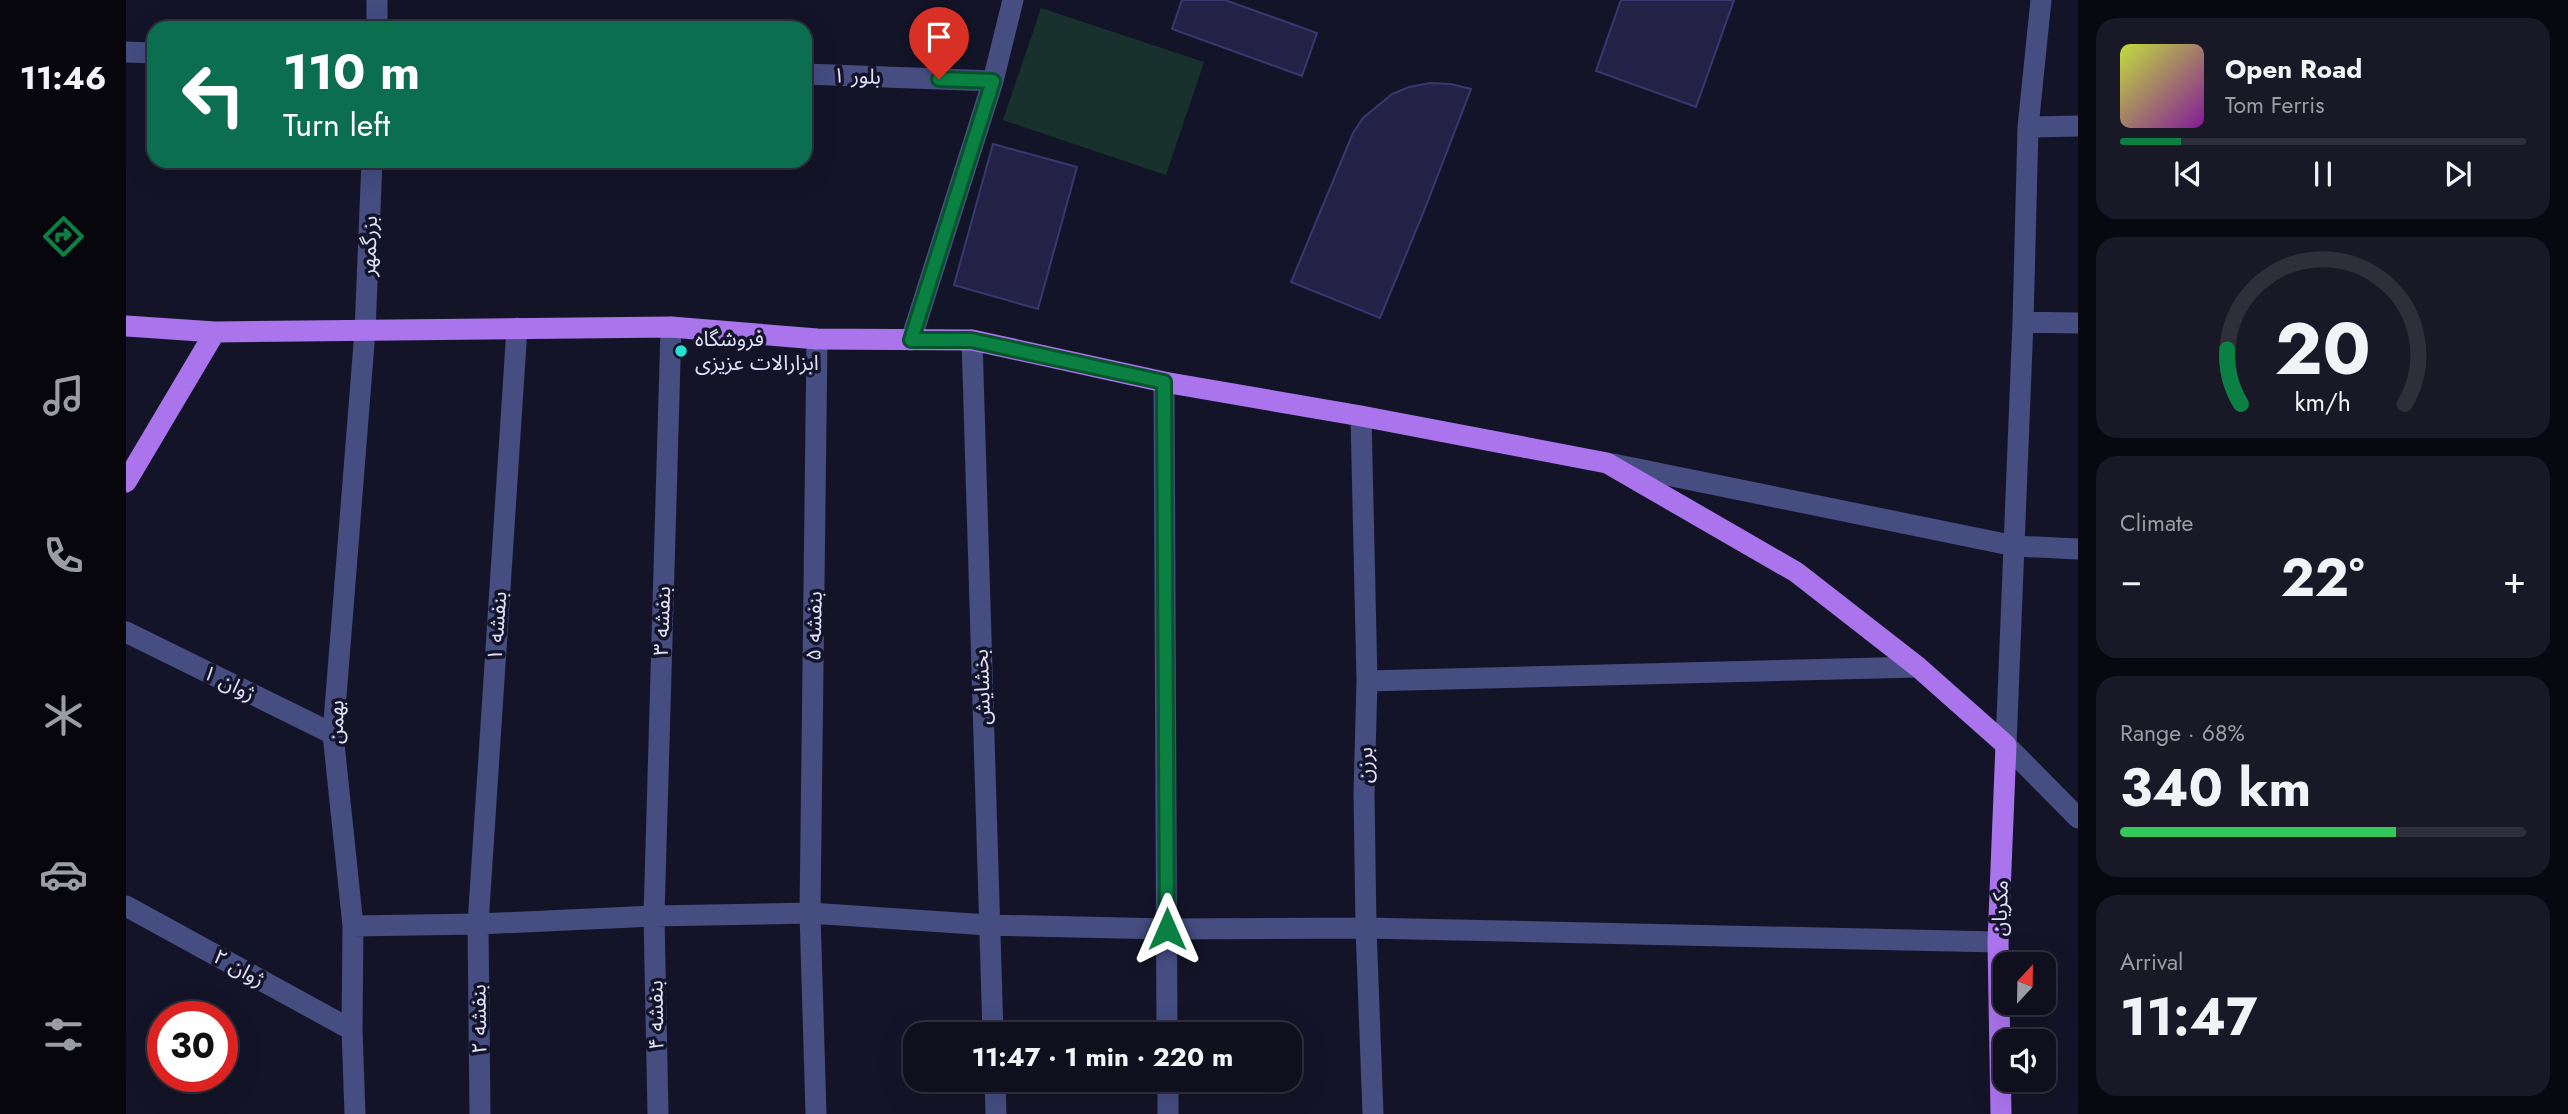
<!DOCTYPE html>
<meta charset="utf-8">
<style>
:root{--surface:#0f0f1e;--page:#181827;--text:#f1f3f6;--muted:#9b9ca4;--line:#2f2f3c;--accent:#0b8043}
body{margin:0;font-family:Jost,"Noto Sans Arabic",sans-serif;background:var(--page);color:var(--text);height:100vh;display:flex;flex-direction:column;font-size:26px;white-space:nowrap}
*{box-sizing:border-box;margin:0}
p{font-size:23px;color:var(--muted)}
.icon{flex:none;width:38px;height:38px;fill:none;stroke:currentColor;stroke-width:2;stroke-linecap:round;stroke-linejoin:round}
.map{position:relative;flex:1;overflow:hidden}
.side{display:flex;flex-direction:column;gap:18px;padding:18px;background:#080810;width:490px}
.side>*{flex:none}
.banner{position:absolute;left:21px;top:21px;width:665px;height:147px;border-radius:21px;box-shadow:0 7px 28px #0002,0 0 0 2px var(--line);background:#0b6e4f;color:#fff;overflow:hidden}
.needle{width:46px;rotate:22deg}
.controls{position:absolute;left:1867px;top:952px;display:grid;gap:14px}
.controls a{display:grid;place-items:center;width:63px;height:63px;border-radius:14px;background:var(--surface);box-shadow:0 7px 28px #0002,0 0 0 2px var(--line);font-size:35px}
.speed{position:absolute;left:21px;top:1001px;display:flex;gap:14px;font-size:35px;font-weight:700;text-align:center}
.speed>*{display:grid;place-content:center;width:91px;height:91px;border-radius:50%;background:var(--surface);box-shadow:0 7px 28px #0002,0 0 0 2px var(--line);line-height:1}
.speed .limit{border:10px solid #d22;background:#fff;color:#111}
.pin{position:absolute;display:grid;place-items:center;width:60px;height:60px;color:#fff;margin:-72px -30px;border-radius:50% 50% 50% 0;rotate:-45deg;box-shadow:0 0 7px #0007}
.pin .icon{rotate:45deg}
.me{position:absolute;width:77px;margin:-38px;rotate:0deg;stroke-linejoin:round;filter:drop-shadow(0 0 5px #0008)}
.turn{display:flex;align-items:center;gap:24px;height:147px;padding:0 21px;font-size:32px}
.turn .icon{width:91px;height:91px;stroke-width:2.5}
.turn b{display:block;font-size:49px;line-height:60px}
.big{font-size:52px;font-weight:700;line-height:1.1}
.side .card{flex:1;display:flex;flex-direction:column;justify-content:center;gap:10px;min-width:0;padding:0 24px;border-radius:21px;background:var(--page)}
.side .dial{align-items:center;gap:0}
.dial svg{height:182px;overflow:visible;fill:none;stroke:var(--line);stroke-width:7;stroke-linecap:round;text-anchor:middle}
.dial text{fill:var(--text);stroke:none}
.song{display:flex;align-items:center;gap:21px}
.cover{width:84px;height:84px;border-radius:10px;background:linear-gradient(135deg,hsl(70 70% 55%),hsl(290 70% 35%))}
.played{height:7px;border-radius:4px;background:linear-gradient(90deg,var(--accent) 15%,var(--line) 15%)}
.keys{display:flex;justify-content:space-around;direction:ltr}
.heat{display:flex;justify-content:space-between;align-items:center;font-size:38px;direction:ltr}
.charge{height:10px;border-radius:5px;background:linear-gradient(90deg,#34c759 68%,var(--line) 0)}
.trip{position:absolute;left:777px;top:1022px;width:399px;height:70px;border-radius:21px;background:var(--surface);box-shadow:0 7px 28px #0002,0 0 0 2px var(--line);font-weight:700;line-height:70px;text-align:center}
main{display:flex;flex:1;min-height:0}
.menu{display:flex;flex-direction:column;width:126px;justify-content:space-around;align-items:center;background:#06060c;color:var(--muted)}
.menu .icon{width:49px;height:49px}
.menu .active{color:var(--accent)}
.menu b{font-size:32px;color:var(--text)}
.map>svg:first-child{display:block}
.green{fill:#18312c}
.building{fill:#232246;stroke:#39376f;stroke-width:2}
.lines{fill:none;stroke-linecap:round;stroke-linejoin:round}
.minor{stroke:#454d81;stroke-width:21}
.major{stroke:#aa74ed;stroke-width:21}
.route-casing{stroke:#07532c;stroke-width:18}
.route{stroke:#0b8043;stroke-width:12}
.poi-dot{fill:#24e2d3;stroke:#141428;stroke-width:2.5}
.labels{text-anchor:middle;stroke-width:7;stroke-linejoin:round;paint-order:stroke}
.street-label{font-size:21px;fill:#dfe1fb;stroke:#141428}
.poi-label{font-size:21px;fill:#dfe1fb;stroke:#141428;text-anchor:start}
</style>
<main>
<nav class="menu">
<b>11:46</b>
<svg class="icon active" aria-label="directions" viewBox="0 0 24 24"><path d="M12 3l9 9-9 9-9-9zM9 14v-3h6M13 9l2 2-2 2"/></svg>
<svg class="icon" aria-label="music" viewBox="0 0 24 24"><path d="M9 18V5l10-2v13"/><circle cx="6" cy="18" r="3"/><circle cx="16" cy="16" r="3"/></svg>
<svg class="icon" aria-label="phone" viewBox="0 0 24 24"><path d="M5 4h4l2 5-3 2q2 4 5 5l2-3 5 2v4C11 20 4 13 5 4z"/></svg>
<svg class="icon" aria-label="climate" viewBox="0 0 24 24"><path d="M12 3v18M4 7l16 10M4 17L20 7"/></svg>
<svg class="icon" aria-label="car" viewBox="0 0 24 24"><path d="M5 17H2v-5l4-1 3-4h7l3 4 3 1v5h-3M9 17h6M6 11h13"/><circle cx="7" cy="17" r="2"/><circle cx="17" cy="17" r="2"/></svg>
<svg class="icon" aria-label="filters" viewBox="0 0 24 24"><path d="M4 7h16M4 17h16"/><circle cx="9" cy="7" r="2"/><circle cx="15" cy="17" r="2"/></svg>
</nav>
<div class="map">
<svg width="1952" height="1114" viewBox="0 0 1952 1114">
<rect width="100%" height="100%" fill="#141428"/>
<!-- green -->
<path class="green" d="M 915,8 L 1078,62 L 1040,175 L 877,120 Z"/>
<!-- building -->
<path class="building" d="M 1056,0 L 1099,0 L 1191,33 L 1176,76 L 1046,29 Z
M 1495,0 L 1608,0 L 1570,107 L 1470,71 Z
M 1304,83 L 1325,84 L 1345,89 L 1300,206 L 1254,318 L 1165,282 L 1227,133 L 1237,118 L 1266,94 L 1283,87 Z
M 867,144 L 951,167 L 912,309 L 828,285 Z"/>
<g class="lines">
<!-- minor -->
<path class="minor" d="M 1915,0 L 1902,127 L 1897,322 L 1880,745 L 1952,818
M 251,28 L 251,0
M 0,52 L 28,53
M 679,74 L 867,81
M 1902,127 L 1952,126
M 1897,322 L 1952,323
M 785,340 L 867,81 L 887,0
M 846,340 L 867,1034
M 1038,382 L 1041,1034
M 1235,416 L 1241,681 L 1238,793 L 1240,928 L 1247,1114
M 1487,464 L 1889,546 L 1952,549
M 0,632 L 207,734
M 1241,681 L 1792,667
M 0,906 L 226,1030
M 227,926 L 352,924 L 528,916 L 684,913 L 862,925 L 1041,929 L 1240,928 L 1872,942
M 869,1080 L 870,1114
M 1042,1080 L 1042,1114
M 229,1114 L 226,1030 L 227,926 L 207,734 L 239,331 L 246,161
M 354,1114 L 352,924 L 391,328
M 532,1114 L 528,916 L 545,327
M 690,1114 L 684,913 L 691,339"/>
<!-- major -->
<path class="major" d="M 0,326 L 89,332 L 545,327 L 691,339 L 846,340 L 1038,382 L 1235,416 L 1481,463 L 1670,572 L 1792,667 L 1880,745 L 1872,942 L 1875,1114
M 0,482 L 89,332"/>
</g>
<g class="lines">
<defs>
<path id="route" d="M 813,79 L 867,81 L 785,340 L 845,340 L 1038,382 L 1041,929"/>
</defs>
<!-- route casing -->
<use href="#route" class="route-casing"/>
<!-- route -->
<use href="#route" class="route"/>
</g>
<!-- markers -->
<circle class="poi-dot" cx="555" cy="351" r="7"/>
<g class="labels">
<!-- street labels -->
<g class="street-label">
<text transform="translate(731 76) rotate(2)" y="7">بلور ۱</text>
<text transform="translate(243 246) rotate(-88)" y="7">بزرگمهر</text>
<text transform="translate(536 621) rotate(-88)" y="7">بنفشه ۳</text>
<text transform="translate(371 626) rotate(-86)" y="7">بنفشه ۱</text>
<text transform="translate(688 626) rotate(-89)" y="7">بنفشه ۵</text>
<text transform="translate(103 683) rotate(26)" y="7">ژوان ۱</text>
<text transform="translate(856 687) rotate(-92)" y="7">بخشایش</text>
<text transform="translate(210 722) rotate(-89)" y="7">بهمن</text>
<text transform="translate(1239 765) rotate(-89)" y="7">برزن</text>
<text transform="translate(1874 908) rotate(-88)" y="7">مکریان</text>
<text transform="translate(113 968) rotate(29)" y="7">ژوان ۲</text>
<text transform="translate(530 1015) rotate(-91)" y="7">بنفشه ۴</text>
<text transform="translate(353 1019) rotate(-91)" y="7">بنفشه ۲</text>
</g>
<!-- poi labels -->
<g class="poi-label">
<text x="569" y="346">فروشگاه<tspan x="569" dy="24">ابزارالات عزیزی</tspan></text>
</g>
</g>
</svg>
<div class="controls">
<a><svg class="needle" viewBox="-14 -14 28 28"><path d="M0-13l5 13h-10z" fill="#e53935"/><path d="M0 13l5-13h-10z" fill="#9b9ca4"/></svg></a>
<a><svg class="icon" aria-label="sound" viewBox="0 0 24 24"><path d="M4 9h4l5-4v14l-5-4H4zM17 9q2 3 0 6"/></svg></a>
</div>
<div class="speed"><div class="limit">30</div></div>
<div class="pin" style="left:813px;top:79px;background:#d93025"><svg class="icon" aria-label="arrive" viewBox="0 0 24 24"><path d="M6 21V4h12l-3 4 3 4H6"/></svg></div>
<svg class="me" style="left:1041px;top:929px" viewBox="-20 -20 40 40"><path d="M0-17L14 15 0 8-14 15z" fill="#0b8043" stroke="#fff" stroke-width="4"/></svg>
<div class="trip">11:47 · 1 min · 220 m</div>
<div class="banner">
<div class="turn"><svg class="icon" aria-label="left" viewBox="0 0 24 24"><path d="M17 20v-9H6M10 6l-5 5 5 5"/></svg><div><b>110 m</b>Turn left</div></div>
</div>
</div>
<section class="side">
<div class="card">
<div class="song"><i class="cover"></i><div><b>Open Road</b><p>Tom Ferris</p></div></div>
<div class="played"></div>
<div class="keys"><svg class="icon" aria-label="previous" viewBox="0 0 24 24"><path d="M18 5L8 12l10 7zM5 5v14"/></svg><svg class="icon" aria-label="pause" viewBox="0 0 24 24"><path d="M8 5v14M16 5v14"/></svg><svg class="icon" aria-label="next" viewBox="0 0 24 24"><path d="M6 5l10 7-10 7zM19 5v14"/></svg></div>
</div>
<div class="card dial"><svg viewBox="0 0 100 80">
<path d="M14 69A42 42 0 1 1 86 69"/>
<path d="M14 69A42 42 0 0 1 8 45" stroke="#0b8043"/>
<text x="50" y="56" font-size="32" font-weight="700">20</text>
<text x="50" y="72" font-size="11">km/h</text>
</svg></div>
<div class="card"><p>Climate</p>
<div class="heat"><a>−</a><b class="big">22°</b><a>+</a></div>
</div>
<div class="card"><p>Range · 68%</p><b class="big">340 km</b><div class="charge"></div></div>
<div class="card"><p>Arrival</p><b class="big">11:47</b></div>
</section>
</main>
